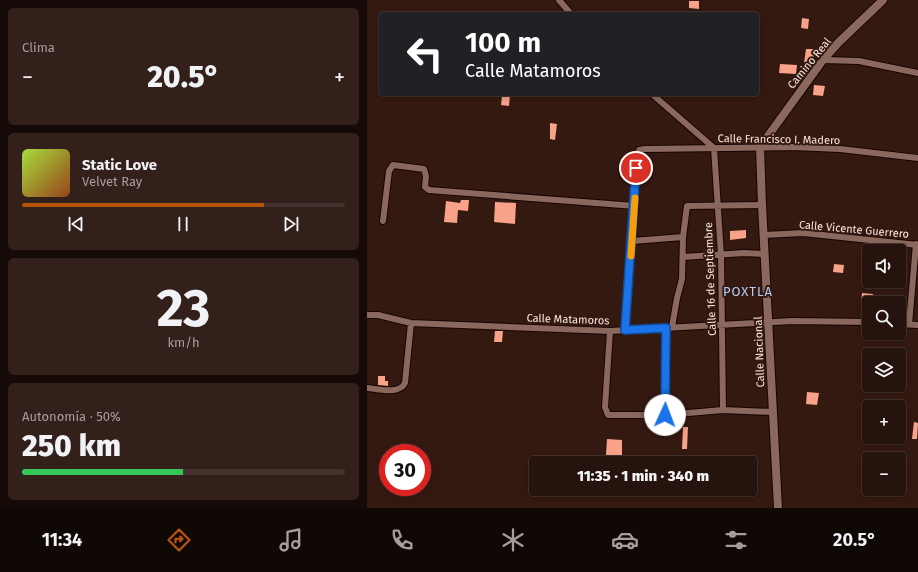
<!DOCTYPE html>
<html lang="es">
<meta charset="utf-8">
<style>
:root{--surface:#27130d;--page:#33201b;--text:#f1f3f6;--muted:#a49e9d;--line:#43322e;--accent:#b45309}
body{margin:0;font-family:"Fira Sans",sans-serif;background:var(--page);color:var(--text);height:100vh;display:flex;flex-direction:column;font-size:15px;white-space:nowrap}
*{box-sizing:border-box;margin:0}
p{font-size:13px;color:var(--muted)}
.icon{flex:none;width:22px;height:22px;fill:none;stroke:currentColor;stroke-width:2;stroke-linecap:round;stroke-linejoin:round}
.map{position:relative;flex:1;overflow:hidden}
.details{display:flex;flex-direction:column;gap:8px;padding:8px;background:#150a07;width:367px}
.details>*{flex:none}
.banner{position:absolute;left:12px;top:12px;width:380px;height:84px;border-radius:4px;box-shadow:0 2px 6px #0003,0 0 0 1px var(--line);background:#202124;color:#fff;overflow:hidden}
.fabs{position:absolute;left:495px;top:244px;display:grid;gap:8px}
.fabs a{display:grid;place-items:center;width:44px;height:44px;border-radius:4px;background:var(--surface);box-shadow:0 2px 6px #0003,0 0 0 1px var(--line);font-size:20px}
.speed{position:absolute;left:12px;top:444px;display:flex;gap:8px;font-size:20px;font-weight:700;text-align:center}
.speed>*{display:grid;place-content:center;width:52px;height:52px;border-radius:50%;background:var(--surface);box-shadow:0 2px 6px #0003,0 0 0 1px var(--line);line-height:1}
.speed .limit{border:6px solid #d22;background:#fff;color:#111}
.pin{position:absolute;display:grid;place-items:center;width:34px;height:34px;color:#fff;margin:-17px;border:2px solid #fff;border-radius:50%;box-shadow:0 1px 4px #0007}
.me{position:absolute;width:44px;margin:-22px;rotate:2deg;stroke-linejoin:round;filter:drop-shadow(0 0 3px #0008)}
.turn{display:flex;align-items:center;gap:14px;height:84px;padding:0 20px;font-size:18px}
.turn .icon{width:52px;height:52px;stroke-width:2.5}
.turn b{display:block;font-size:28px;line-height:34px}
.big{font-size:30px;font-weight:800;line-height:1.1}
.details .tile{flex:1;display:flex;flex-direction:column;justify-content:center;gap:6px;min-width:0;padding:0 14px;border-radius:6px;background:var(--page)}
.details .dial{align-items:center;gap:0}
.dial b{font-size:52px;line-height:1}
.song{display:flex;align-items:center;gap:12px}
.cover{width:48px;height:48px;border-radius:6px;background:linear-gradient(135deg,hsl(80 70% 55%),hsl(20 70% 35%))}
.played{height:4px;border-radius:2px;background:linear-gradient(90deg,var(--accent) 75%,var(--line) 75%)}
.keys{display:flex;justify-content:space-around;direction:ltr}
.heat{display:flex;justify-content:space-between;align-items:center;font-size:22px;direction:ltr}
.charge{height:6px;border-radius:3px;background:linear-gradient(90deg,#34c759 50%,var(--line) 0)}
.trip{position:absolute;left:162px;top:456px;width:228px;height:40px;border-radius:4px;background:var(--surface);box-shadow:0 2px 6px #0003,0 0 0 1px var(--line);font-weight:800;line-height:40px;text-align:center}
.menu{display:flex;height:64px;justify-content:space-around;align-items:center;background:#100805;color:var(--muted)}
.menu .icon{width:28px;height:28px}
.menu .on{color:var(--accent)}
.menu b{font-size:18px;color:var(--text)}
main{display:flex;flex:1;min-height:0}
.map>svg:first-child{display:block}
.building{fill:#f7a289}
.lines{fill:none;stroke-linecap:round;stroke-linejoin:round}
.minor-casing{stroke:#1a0301;stroke-width:8}
.tertiary-casing{stroke:#1a0301;stroke-width:10}
.minor{stroke:#8a685e;stroke-width:6}
.tertiary{stroke:#8a685e;stroke-width:8}
.route-casing{stroke:#114b97;stroke-width:10}
.route{stroke:#1a73e8;stroke-width:7}
.slow{stroke:#f59e0b;stroke-width:7}
.labels{text-anchor:middle;stroke-width:4;stroke-linejoin:round;paint-order:stroke}
.street-label{font-size:11px;fill:#f8e5df;stroke:#341911}
.quarter-label{font-size:13px;letter-spacing:1px;fill:#b3cdf3;stroke:#341911}
</style>
<main>
<section class="details">
<div class="tile"><p>Clima</p>
<div class="heat"><a>−</a><b class="big">20.5°</b><a>+</a></div>
</div>
<div class="tile">
<div class="song"><i class="cover"></i><div><b>Static Love</b><p>Velvet Ray</p></div></div>
<div class="played"></div>
<div class="keys"><svg class="icon" aria-label="previous" viewBox="0 0 24 24"><path d="M18 5L8 12l10 7zM5 5v14"/></svg><svg class="icon" aria-label="pause" viewBox="0 0 24 24"><path d="M8 5v14M16 5v14"/></svg><svg class="icon" aria-label="next" viewBox="0 0 24 24"><path d="M6 5l10 7-10 7zM19 5v14"/></svg></div>
</div>
<div class="tile dial"><b>23</b><p>km/h</p></div>
<div class="tile"><p>Autonomía · 50%</p><b class="big">250 km</b><div class="charge"></div></div>
</section>
<div class="map">
<svg width="551" height="508" viewBox="0 0 551 508">
<rect width="100%" height="100%" fill="#341911"/>
<!-- building -->
<path class="building" d="M 322,1 L 332,1 L 332,9 L 322,8 Z
M 435,18 L 442,19 L 441,29 L 434,28 Z
M 439,49 L 447,49 L 446,64 L 437,63 Z
M 413,64 L 430,65 L 429,74 L 412,73 Z
M 447,85 L 458,86 L 456,96 L 446,95 Z
M 138,95 L 143,95 L 142,106 L 134,105 L 135,96 Z
M 183,123 L 190,124 L 188,140 L 183,139 Z
M 94,200 L 102,200 L 101,211 L 91,210 L 90,223 L 77,222 L 79,201 L 93,203 Z
M 128,202 L 149,203 L 148,224 L 127,222 Z
M 379,230 L 379,238 L 363,240 L 363,231 Z
M 467,264 L 477,265 L 476,273 L 466,272 Z
M 495,293 L 506,294 L 506,303 L 494,303 Z
M 128,331 L 136,331 L 135,342 L 127,342 Z
M 11,376 L 18,376 L 18,381 L 21,381 L 21,386 L 11,385 Z
M 440,392 L 452,393 L 450,405 L 439,404 Z
M 547,422 L 551,423 L 550,439 L 545,439 Z
M 316,427 L 321,427 L 320,449 L 315,449 Z
M 240,439 L 255,440 L 255,455 L 239,455 Z"/>
<g class="lines">
<defs>
<path id="minor" d="M 192,0 L 204,14
M 456,60 L 492,61 L 551,73
M 285,94 L 347,148 L 354,255 L 356,410
M 16,221 L 22,171 L 26,165 L 57,169 L 59,176 L 58,187 L 62,190 L 268,206
M 397,235 L 436,233 L 551,245
M 265,241 L 316,237
M 316,257 L 377,253 L 398,254
M 0,315 L 11,315 L 44,323 L 243,331 L 425,321 L 502,322
M 532,324 L 551,325
M 542,324 L 549,244
M 305,327 L 310,298 L 315,279 L 316,237 L 320,206 L 395,205
M 258,330 L 268,206 L 270,156 L 272,150 L 278,149 L 426,147 L 473,149 L 551,158
M 243,331 L 238,407 L 241,415 L 298,415 L 356,410 L 406,412
M 0,388 C 11,389 32,395 38,383 L 44,323
M 298,415 L 300,368 L 299,328"/>
<path id="tertiary" d="M 411,508 L 395,205 L 393,147 L 456,60 L 471,43 L 516,0"/>
</defs>
<!-- minor casing -->
<use href="#minor" class="minor-casing"/>
<!-- tertiary casing -->
<use href="#tertiary" class="tertiary-casing"/>
<!-- minor -->
<use href="#minor" class="minor"/>
<!-- tertiary -->
<use href="#tertiary" class="tertiary"/>
</g>
<g class="lines">
<defs>
<path id="route" d="M 269,168 L 258,330 L 299,328 L 298,415"/>
</defs>
<!-- route casing -->
<use href="#route" class="route-casing"/>
<!-- route -->
<use href="#route" class="route"/>
<!-- slow -->
<path class="slow" d="M 264,256 L 268,198"/>
</g>
<g class="labels">
<!-- street labels -->
<g class="street-label">
<text transform="translate(442 63) rotate(-51)" y="4">Camino Real</text>
<text transform="translate(412 139) rotate(1)" y="4">Calle Francisco I. Madero</text>
<text transform="translate(487 229) rotate(5)" y="4">Calle Vicente Guerrero</text>
<text transform="translate(343 279) rotate(-92)" y="4">Calle 16 de Septiembre</text>
<text transform="translate(201 319) rotate(2)" y="4">Calle Matamoros</text>
<text transform="translate(392 352) rotate(-92)" y="4">Calle Nacional</text>
</g>
<!-- quarter labels -->
<g class="quarter-label">
<text x="381" y="296">POXTLA</text>
</g>
</g>
</svg>
<div class="fabs">
<a><svg class="icon" aria-label="sound" viewBox="0 0 24 24"><path d="M4 9h4l5-4v14l-5-4H4zM17 9q2 3 0 6"/></svg></a>
<a><svg class="icon" aria-label="search" viewBox="0 0 24 24"><circle cx="10" cy="10" r="6"/><path d="M15 15l6 6"/></svg></a>
<a><svg class="icon" aria-label="layers" viewBox="0 0 24 24"><path d="M12 4l9 5-9 5-9-5zM3 14l9 5 9-5"/></svg></a>
<a>+</a>
<a>−</a>
</div>
<div class="speed"><div class="limit">30</div></div>
<div class="pin" style="left:269px;top:168px;background:#d93025"><svg class="icon" aria-label="arrive" viewBox="0 0 24 24"><path d="M6 21V4h12l-3 4 3 4H6"/></svg></div>
<svg class="me" style="left:298px;top:415px" viewBox="-20 -20 40 40"><circle r="19" fill="#fff"/><path d="M0-13L10 11 0 6-10 11z" fill="#1a73e8"/></svg>
<div class="trip">11:35 · 1 min · 340 m</div>
<div class="banner">
<div class="turn"><svg class="icon" aria-label="left" viewBox="0 0 24 24"><path d="M17 20v-9H6M10 6l-5 5 5 5"/></svg><div><b>100 m</b>Calle Matamoros</div></div>
</div>
</div>
</main>
<nav class="menu">
<b>11:34</b>
<svg class="icon on" aria-label="directions" viewBox="0 0 24 24"><path d="M12 3l9 9-9 9-9-9zM9 14v-3h6M13 9l2 2-2 2"/></svg>
<svg class="icon" aria-label="music" viewBox="0 0 24 24"><path d="M9 18V5l10-2v13"/><circle cx="6" cy="18" r="3"/><circle cx="16" cy="16" r="3"/></svg>
<svg class="icon" aria-label="phone" viewBox="0 0 24 24"><path d="M5 4h4l2 5-3 2q2 4 5 5l2-3 5 2v4C11 20 4 13 5 4z"/></svg>
<svg class="icon" aria-label="climate" viewBox="0 0 24 24"><path d="M12 3v18M4 7l16 10M4 17L20 7"/></svg>
<svg class="icon" aria-label="car" viewBox="0 0 24 24"><path d="M5 17H2v-5l4-1 3-4h7l3 4 3 1v5h-3M9 17h6M6 11h13"/><circle cx="7" cy="17" r="2"/><circle cx="17" cy="17" r="2"/></svg>
<svg class="icon" aria-label="filters" viewBox="0 0 24 24"><path d="M4 7h16M4 17h16"/><circle cx="9" cy="7" r="2"/><circle cx="15" cy="17" r="2"/></svg>
<b>20.5°</b>
</nav>
